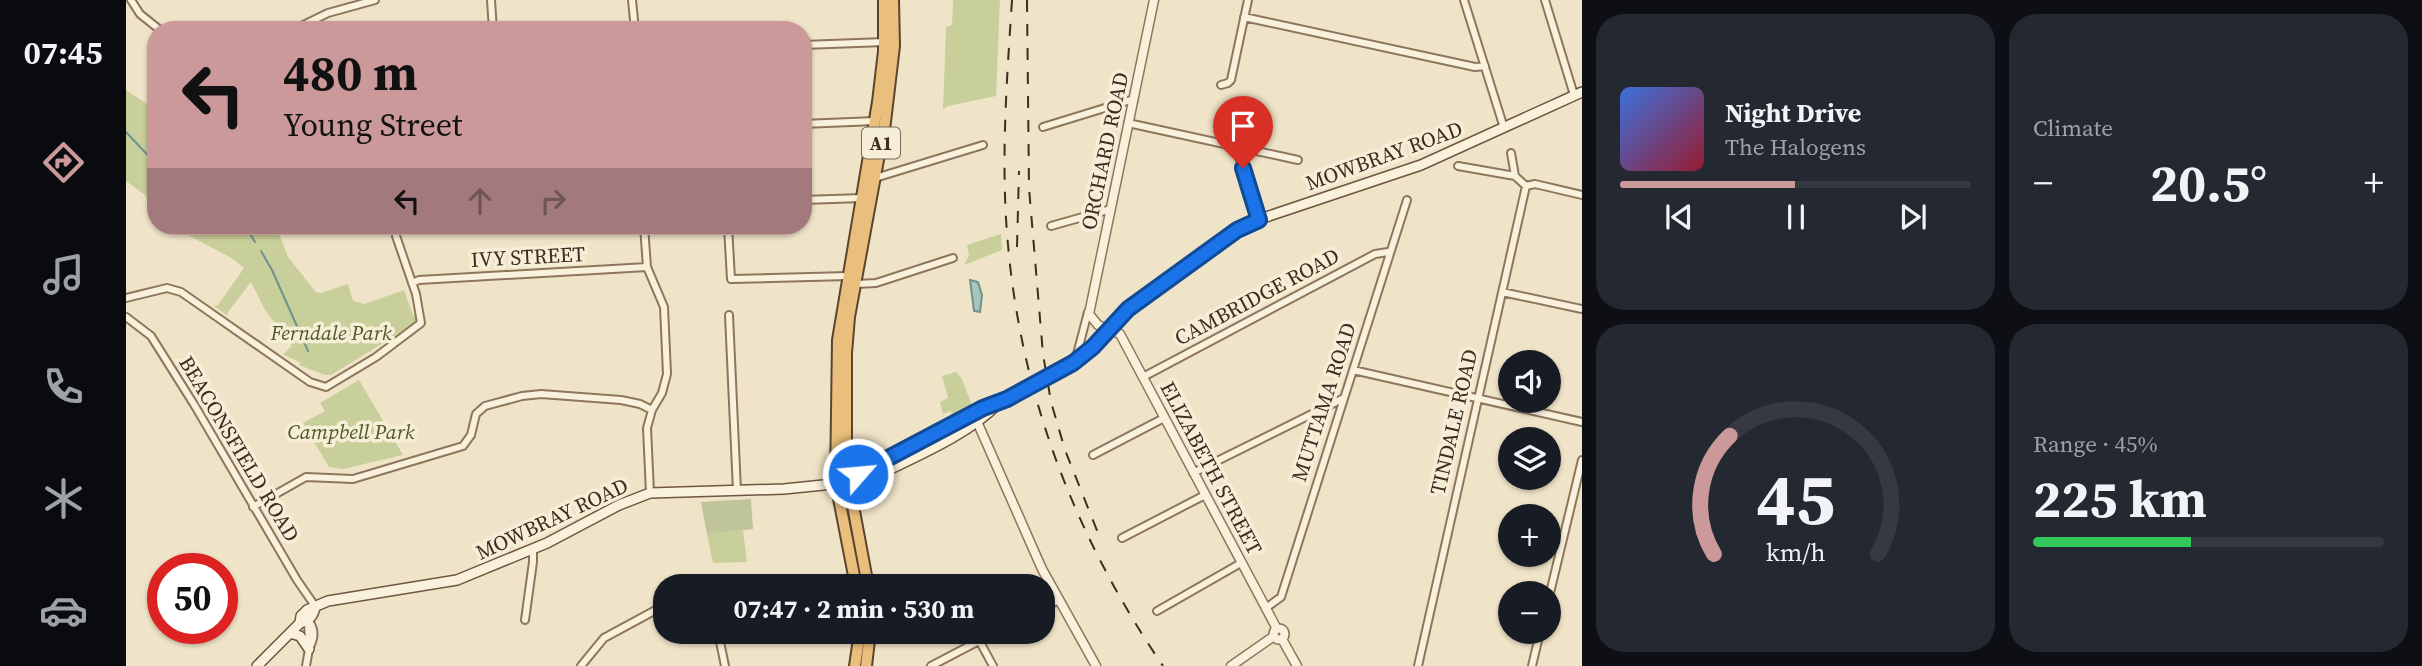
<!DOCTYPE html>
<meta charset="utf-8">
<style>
:root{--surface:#171b24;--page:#242831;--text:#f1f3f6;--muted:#9ea1a6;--line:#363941;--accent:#cc999b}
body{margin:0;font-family:"Source Serif 4",serif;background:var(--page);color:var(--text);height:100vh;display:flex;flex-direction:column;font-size:26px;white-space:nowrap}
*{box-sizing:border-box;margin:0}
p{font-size:23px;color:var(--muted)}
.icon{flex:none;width:38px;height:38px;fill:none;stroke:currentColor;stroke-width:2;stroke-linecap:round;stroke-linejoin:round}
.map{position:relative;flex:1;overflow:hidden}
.details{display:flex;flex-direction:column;gap:14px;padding:14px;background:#0d0f14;width:840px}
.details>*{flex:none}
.hud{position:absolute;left:21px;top:21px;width:665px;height:214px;border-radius:28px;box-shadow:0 2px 5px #0004;background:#cc999b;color:#111;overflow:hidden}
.tools{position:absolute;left:1372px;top:350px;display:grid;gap:14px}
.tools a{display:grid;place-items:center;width:63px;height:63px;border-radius:50%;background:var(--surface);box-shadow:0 2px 5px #0004;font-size:35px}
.speed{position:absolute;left:21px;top:553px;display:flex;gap:14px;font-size:35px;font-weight:700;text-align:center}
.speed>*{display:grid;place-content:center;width:91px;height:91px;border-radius:50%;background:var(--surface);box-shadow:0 2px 5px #0004;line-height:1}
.speed .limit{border:10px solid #d22;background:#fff;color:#111}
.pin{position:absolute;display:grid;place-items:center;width:60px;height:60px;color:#fff;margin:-72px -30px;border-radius:50% 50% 50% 0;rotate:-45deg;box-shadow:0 0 7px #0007}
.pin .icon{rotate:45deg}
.me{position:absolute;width:77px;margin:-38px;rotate:63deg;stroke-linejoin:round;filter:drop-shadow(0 0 5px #0008)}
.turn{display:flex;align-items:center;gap:24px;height:147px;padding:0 21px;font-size:32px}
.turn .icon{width:91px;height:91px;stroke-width:2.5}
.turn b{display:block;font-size:49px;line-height:60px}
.lanes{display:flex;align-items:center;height:66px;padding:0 21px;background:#0003;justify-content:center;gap:35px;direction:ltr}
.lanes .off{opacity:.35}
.big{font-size:52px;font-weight:700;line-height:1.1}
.details .tile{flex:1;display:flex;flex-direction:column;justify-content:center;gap:10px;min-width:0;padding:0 24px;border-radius:28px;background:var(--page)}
.details .dial{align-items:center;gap:0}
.dial svg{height:182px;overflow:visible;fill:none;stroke:var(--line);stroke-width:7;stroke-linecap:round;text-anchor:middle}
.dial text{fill:var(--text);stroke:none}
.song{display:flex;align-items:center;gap:21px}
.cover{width:84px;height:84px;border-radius:10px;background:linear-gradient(135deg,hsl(220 70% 55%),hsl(350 70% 35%))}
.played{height:7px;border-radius:4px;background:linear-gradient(90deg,var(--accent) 50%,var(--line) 50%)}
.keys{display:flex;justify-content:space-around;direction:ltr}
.heat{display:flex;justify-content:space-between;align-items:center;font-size:38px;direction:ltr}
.charge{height:10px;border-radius:5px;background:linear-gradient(90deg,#34c759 45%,var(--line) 0)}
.details .tiles{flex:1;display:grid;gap:14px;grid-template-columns:repeat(2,1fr)}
.trip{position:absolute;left:527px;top:574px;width:402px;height:70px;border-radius:28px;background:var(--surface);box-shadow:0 2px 5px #0004;font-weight:700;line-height:70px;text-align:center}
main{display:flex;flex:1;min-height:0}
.dock{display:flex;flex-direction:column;width:126px;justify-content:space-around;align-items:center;background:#090b0e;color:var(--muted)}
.dock .icon{width:49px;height:49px}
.dock .on{color:var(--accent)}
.dock b{font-size:32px;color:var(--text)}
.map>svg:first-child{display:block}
.green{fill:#c9cf9b}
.cemetery{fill:#bfc49a}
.water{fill:#a9c4bc;stroke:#6f938a;stroke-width:2}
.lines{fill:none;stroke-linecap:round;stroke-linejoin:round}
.stream{stroke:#6f938a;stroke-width:2}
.minor-casing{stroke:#8d765c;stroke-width:10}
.tertiary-casing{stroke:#8d765c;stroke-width:11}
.secondary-casing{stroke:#6f573f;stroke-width:12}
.trunk-casing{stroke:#5b4430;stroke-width:14}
.minor{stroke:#faf1dc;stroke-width:6}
.tertiary{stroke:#faf1dc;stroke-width:8}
.secondary{stroke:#faf1dc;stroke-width:9}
.trunk{stroke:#eabe7c;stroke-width:10}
.rail{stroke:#3d2e20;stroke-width:2;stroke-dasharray:12 12;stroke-linecap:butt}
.secondary-bridge-casing{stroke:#6f573f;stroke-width:12;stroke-linecap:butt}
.secondary-bridge{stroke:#faf1dc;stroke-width:9}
.route-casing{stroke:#114b97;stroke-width:18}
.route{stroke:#1a73e8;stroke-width:12}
.labels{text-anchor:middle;stroke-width:7;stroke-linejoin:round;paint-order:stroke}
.shield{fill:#f7eed8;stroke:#756857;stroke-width:2}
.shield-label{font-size:19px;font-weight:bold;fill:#3d2e20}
.street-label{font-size:21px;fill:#3d2e20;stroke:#f7eed8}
.park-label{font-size:21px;font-style:italic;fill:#4d5a26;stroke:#f7eed8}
</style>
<main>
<nav class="dock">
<b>07:45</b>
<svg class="icon on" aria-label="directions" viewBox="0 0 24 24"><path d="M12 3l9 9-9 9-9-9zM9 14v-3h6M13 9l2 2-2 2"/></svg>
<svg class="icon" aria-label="music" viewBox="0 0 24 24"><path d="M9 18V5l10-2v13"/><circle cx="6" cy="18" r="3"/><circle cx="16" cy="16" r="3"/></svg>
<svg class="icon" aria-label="phone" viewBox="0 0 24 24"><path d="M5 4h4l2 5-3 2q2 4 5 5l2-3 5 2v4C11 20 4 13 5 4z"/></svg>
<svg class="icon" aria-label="climate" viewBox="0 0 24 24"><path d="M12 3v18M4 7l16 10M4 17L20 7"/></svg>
<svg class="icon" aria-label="car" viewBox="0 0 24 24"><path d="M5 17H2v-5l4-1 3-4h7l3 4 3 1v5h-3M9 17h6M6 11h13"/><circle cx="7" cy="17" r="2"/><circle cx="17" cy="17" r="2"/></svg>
</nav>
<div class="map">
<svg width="1456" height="666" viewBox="0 0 1456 666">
<rect width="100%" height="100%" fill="#f0e4c8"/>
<!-- green -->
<path class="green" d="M 827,0 L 874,0 L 870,96 L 822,106 L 817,109 L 820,27 L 826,25 Z
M 0,90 L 30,110 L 30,209 L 19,195 L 0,181 Z
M 44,226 L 146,226 L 152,231 L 162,257 L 190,292 L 195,293 L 222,284 L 227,301 L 239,304 L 278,290 L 287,315 L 292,317 L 290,323 L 205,375 L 199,375 L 173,365 L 175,363 L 157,354 L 166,346 L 139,310 L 125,282 L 102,312 L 102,316 L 88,306 L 92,305 L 118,268 L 104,257 Z
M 875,234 L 876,250 L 838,265 L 843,255 L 841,245 Z
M 830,372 L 836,379 L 845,403 L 843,407 L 827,416 L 824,411 L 817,414 L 814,402 L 822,398 L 816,376 Z
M 233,380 L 277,455 L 217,469 L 203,467 L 177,423 L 199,411 L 194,403 Z
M 617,530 L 621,562 L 587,563 L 581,534 Z"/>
<!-- cemetery -->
<path class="cemetery" d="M 625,499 L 627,529 L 581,534 L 575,502 Z"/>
<!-- water -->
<path class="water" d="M 844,280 L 852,282 L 856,295 L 854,312 L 848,311 Z"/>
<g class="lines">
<!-- stream -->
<path class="stream" d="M 0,132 L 30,164
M 119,226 L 129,242
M 135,251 L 146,270 L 182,351"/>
<defs>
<path id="minor" d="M 5,0 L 14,14 L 34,30
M 365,0 L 367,30
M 506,0 L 509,30
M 1338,0 L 1378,128
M 1419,0 L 1448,95
M 1118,17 L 1349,67 L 1359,66
M 167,30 L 202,13 L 249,0
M 677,45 L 759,42
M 1095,85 L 1102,83 L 1105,80 L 1122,0
M 1002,123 L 1172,160
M 677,124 L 749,121
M 917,127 L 1008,99
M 1110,147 L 1133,220
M 1385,153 L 1389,176
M 1332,166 L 1389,176 L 1400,186 L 1409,184 L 1456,195
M 749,178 L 857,145
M 677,200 L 736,198
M 518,226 L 521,267 L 538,307 L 541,374 L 536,393 L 526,410 L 521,428 L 524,493
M 602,226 L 605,279 L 722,276
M 925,226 L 985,209
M 286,283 L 293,280 L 521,267
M 730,284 L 750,283 L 827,258
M 1376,292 L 1456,309
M 0,298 L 41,288 L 55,292 L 184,382 L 200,387 L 250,357 L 295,323 L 290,294 L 270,236 L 269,226
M 603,315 L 611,491
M 0,317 L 25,336 L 69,406 L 171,580 L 189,606
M 950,358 L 962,312
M 1227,370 L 1456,422
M 1017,377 L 1249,254 L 1262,252
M 967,455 L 1038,418
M 1067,473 L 1218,398
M 127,507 L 180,477 L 227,479 L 337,446 L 345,435 L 350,414 L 359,406 L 396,396 L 415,394 L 495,400 L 514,404 L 526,410
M 996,538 L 1079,495
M 1423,597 L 1456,460
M 917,608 L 933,600
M 1140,608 L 1155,597 L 1281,200
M 1031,611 L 1115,563
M 399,620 L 407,562 L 407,550
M 592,632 L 599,666
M 853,640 L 867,666
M 183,649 C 188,639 190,631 183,621
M 180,666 L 183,649 L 182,620
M 455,666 L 478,638 L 539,605
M 805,666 L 870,632
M 1292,666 L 1400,186
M 1406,666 L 1414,632"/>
<path id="tertiary" d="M 1028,0 L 963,314 L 972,325 L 994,334 L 1151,629
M 849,417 L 916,569 L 970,666
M1147.5 634a5.5 5.5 0 1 1 11 0a5.5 5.5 0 1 1-11 0Z
M 1156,639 L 1171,666
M 1105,666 L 1148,636"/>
<path id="secondary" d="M 940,367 L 967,347 L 1002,309 L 1122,223 L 1295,165 L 1456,92
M 722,481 L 857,408 L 897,390
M 174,623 L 175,616 L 181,610 L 202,601 L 331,580 L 421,543 L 493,505 L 524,493 L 658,489 L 737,481 L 748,477 C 790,456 839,437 873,403
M 164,633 L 174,636 L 183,649
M 131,666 L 174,623 C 183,621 188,615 189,606"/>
<path id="trunk" d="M 730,586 L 710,483 L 712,340 L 752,102 L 758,51 L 758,0
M 742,586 L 720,468 L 720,353 L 723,317 L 759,122 L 768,46 L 767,0
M 729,666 L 734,632
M 740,666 L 744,632"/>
</defs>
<!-- minor casing -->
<use href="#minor" class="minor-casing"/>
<!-- tertiary casing -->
<use href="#tertiary" class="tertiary-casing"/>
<!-- secondary casing -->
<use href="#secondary" class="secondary-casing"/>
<!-- trunk casing -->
<use href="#trunk" class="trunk-casing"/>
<!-- minor -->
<use href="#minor" class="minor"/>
<!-- tertiary -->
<use href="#tertiary" class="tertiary"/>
<!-- secondary -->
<use href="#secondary" class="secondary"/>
<!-- trunk -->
<use href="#trunk" class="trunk"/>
<!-- rail -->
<path class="rail" d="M 886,0 C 881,77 875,156 881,233 C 893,392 948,535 1037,666
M 901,0 L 903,188 L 917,354 L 925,402 L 939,450 L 972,533
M 891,247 L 893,171"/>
<defs>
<path id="secondary-bridge" d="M 897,390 L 940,367"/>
</defs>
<!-- secondary-bridge casing -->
<use href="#secondary-bridge" class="secondary-bridge-casing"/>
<!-- secondary-bridge -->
<use href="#secondary-bridge" class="secondary-bridge"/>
</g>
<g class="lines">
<defs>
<path id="route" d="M 732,474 L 857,408 L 881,399 L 947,363 L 967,347 L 1002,309 L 1111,230 L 1133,220 L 1117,168"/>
</defs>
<!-- route casing -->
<use href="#route" class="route-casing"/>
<!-- route -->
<use href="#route" class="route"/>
</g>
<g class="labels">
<!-- shield labels -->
<rect class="shield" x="736" y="127.5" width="38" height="31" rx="5"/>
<g class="shield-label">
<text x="755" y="150">A1</text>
</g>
<!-- street labels -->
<g class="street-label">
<text transform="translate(979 151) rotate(-78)" y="7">ORCHARD ROAD</text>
<text transform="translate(1258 156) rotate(-20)" y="7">MOWBRAY ROAD</text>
<text transform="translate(402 257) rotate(-3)" y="7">IVY STREET</text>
<text transform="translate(1131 297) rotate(-28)" y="7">CAMBRIDGE ROAD</text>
<text transform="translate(1198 402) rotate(-72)" y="7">MUTTAMA ROAD</text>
<text transform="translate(1328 422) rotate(-77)" y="7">TINDALE ROAD</text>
<text transform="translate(113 449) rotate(59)" y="7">BEACONSFIELD ROAD</text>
<text transform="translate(1085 468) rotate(62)" y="7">ELIZABETH STREET</text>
<text transform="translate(426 519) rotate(-25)" y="7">MOWBRAY ROAD</text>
</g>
<!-- park labels -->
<g class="park-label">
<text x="205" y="340">Ferndale Park</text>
<text x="225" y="439">Campbell Park</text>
</g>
</g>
</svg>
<div class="tools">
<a><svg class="icon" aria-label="sound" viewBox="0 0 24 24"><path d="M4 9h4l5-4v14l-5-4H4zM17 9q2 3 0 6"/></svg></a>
<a><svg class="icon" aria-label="layers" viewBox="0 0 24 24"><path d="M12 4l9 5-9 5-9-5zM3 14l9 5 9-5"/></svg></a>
<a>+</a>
<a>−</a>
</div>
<div class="speed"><div class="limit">50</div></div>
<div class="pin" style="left:1117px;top:168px;background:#d93025"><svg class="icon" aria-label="arrive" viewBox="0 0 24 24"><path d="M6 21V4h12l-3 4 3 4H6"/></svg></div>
<svg class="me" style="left:732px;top:474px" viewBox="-20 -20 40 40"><circle r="17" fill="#1a73e8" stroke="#fff" stroke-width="3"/><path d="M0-11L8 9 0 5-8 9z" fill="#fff"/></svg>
<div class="trip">07:47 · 2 min · 530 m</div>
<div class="hud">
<div class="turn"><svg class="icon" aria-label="left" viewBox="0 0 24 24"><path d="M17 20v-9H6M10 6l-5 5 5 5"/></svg><div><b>480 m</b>Young Street</div></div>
<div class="lanes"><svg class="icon" aria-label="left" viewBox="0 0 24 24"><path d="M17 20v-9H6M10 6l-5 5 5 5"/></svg><svg class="icon off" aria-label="ahead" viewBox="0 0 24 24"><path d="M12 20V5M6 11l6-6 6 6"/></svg><svg class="icon off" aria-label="right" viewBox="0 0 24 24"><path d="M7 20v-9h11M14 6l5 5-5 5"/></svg></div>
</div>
</div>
<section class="details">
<div class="tiles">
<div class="tile">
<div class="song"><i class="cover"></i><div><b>Night Drive</b><p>The Halogens</p></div></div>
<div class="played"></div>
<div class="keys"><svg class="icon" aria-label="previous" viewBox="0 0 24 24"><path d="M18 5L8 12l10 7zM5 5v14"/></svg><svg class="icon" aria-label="pause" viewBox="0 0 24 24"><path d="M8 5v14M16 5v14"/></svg><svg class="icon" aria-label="next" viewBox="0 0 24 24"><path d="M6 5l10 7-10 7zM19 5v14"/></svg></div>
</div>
<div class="tile"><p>Climate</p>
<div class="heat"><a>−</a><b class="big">20.5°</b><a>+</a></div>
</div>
<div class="tile dial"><svg viewBox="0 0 100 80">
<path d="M14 69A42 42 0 1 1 86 69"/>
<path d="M14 69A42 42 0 0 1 21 17" stroke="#cc999b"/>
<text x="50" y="56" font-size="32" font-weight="700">45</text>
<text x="50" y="72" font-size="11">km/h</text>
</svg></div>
<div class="tile"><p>Range · 45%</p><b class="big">225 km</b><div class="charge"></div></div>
</div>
</section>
</main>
